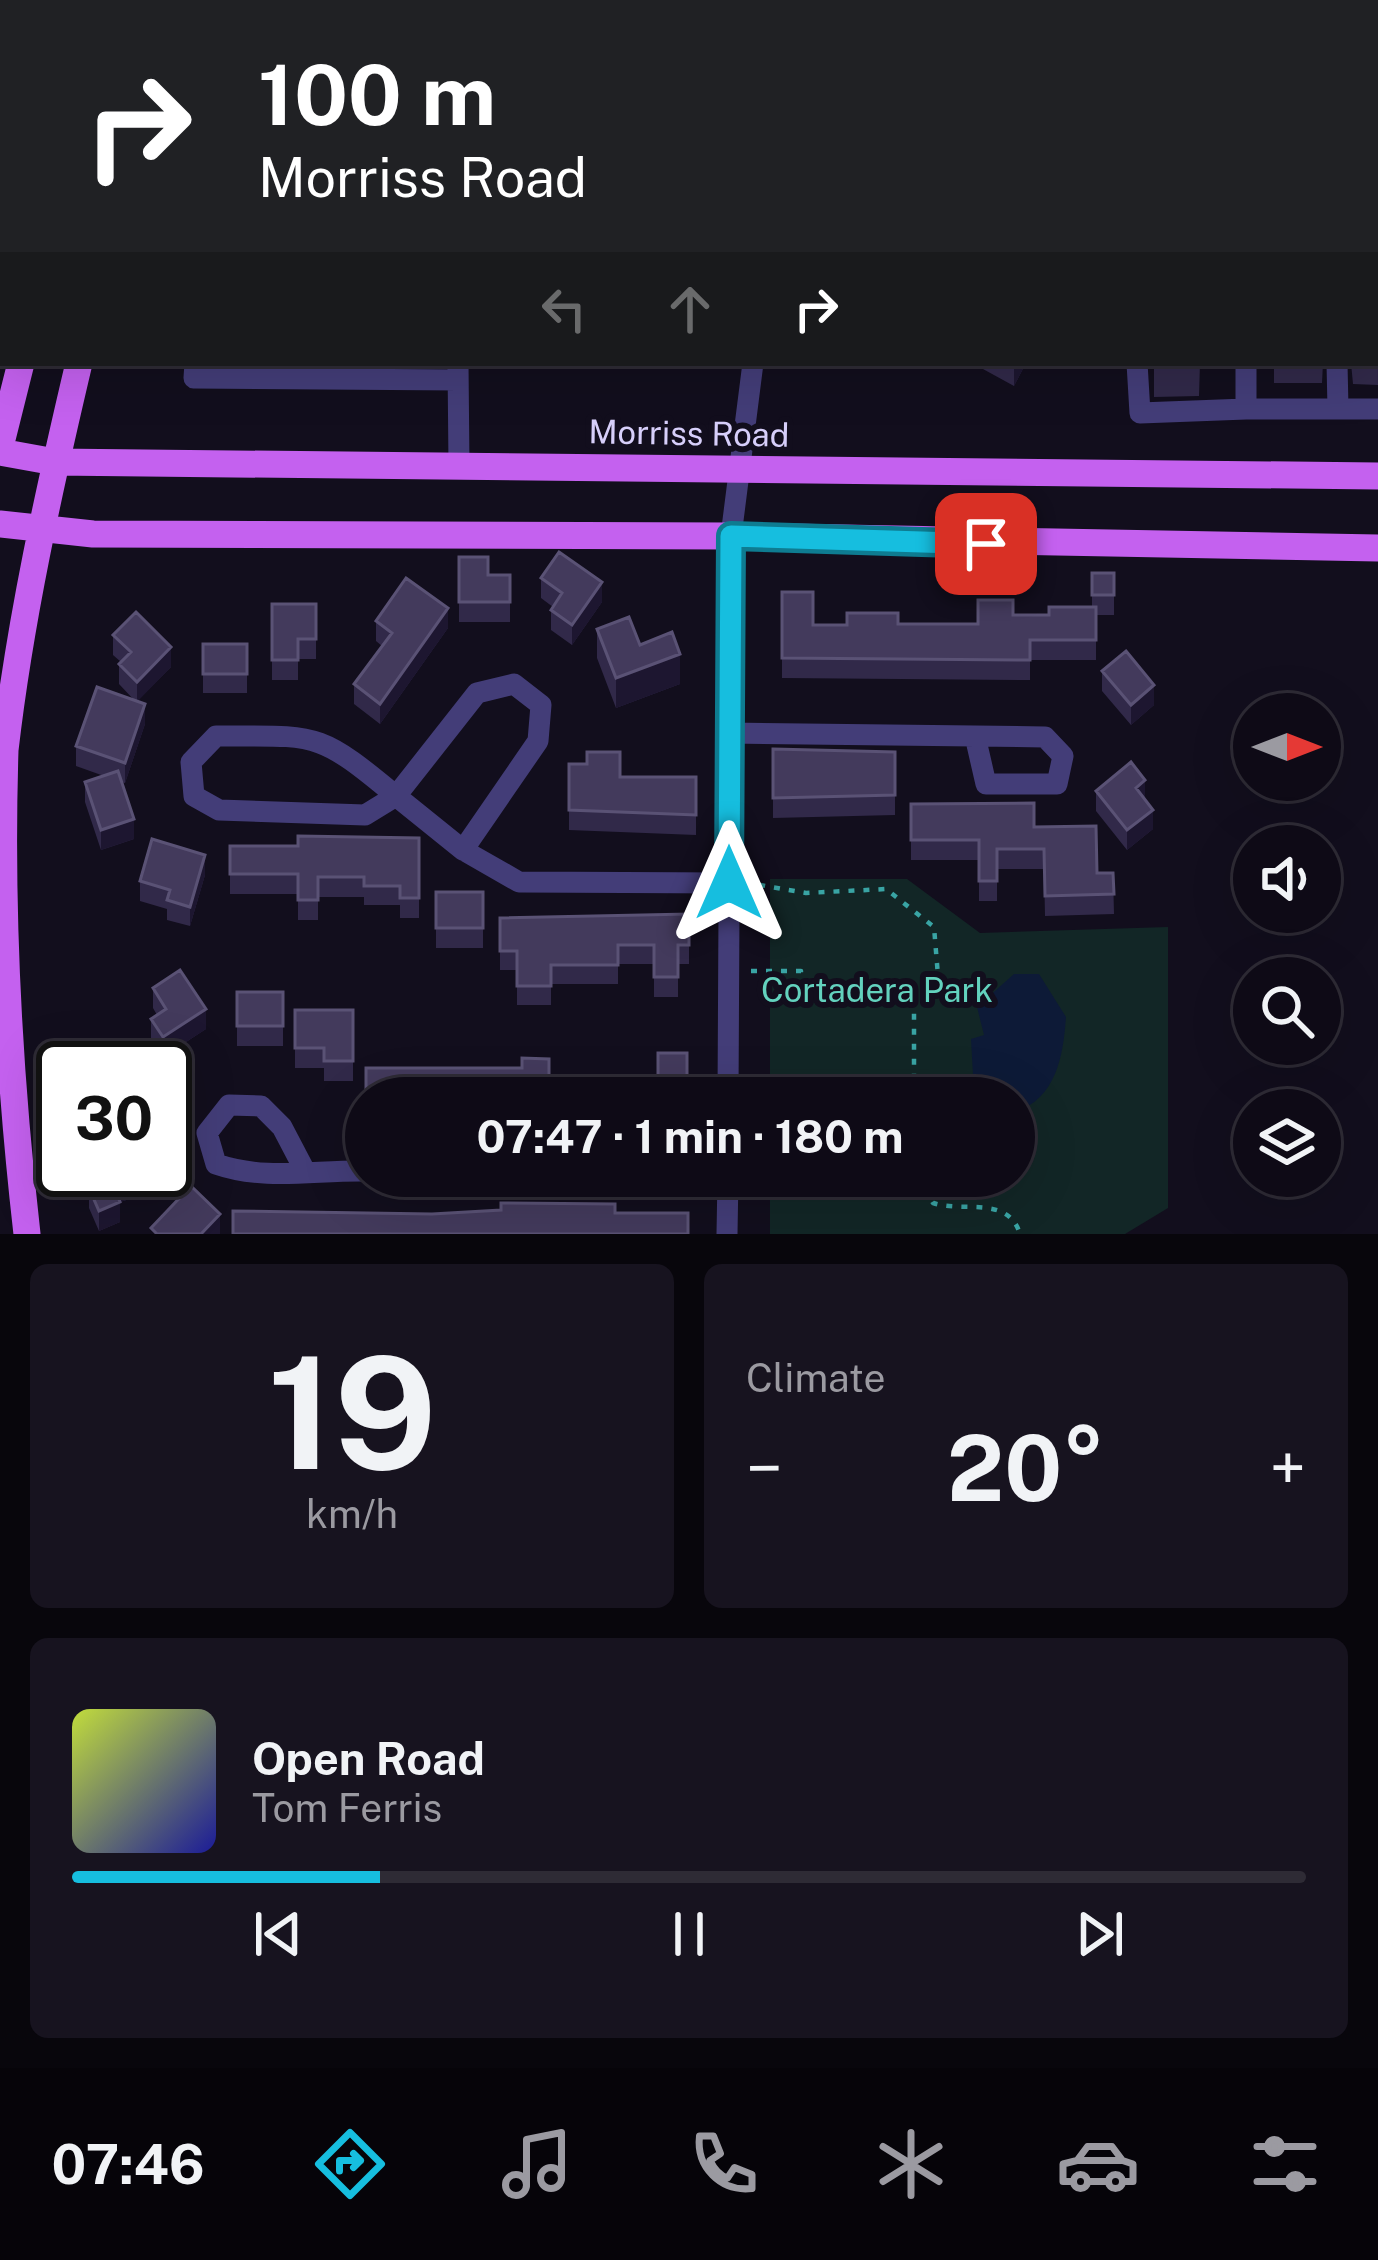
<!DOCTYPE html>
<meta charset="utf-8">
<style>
:root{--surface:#0e0a16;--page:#17131f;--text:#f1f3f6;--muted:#9b9aa1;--line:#2e2b35;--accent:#16bedf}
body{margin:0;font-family:"Public Sans",sans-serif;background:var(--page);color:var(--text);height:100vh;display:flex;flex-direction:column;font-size:45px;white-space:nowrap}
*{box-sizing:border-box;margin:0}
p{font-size:39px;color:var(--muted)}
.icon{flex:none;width:66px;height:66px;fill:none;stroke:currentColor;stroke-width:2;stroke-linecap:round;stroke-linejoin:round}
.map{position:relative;height:1234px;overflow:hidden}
.sheet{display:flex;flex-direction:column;gap:30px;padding:30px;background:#08060c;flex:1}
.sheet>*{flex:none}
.guide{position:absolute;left:0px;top:0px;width:1380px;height:366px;box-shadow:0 12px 48px #0002,0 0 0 3px var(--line);background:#202124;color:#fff;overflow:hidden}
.needle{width:78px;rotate:90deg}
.fabs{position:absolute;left:1233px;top:693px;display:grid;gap:24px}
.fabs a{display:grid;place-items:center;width:108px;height:108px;border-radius:50%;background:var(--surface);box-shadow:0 12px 48px #0002,0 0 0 3px var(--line);font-size:60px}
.speed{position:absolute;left:36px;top:1041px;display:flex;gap:24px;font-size:60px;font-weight:700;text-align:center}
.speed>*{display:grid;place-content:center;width:156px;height:156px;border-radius:50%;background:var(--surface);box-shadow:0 12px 48px #0002,0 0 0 3px var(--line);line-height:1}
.speed .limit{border:6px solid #111;border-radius:18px;background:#fff;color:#111}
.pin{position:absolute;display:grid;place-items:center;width:102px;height:102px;color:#fff;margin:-51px;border-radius:24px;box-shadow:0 6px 18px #0006}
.me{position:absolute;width:132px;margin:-66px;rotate:0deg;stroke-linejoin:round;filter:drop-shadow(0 0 9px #0008)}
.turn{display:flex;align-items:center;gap:42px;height:252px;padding:0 60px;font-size:54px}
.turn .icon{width:156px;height:156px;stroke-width:2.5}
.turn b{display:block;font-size:84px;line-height:102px}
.lanes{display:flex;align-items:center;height:114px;padding:0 60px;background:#0003;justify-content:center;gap:60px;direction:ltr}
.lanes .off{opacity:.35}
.big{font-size:90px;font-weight:700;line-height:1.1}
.sheet .card{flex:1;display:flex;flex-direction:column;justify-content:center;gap:18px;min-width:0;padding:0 42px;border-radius:18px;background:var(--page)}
.sheet .dial{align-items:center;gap:0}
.dial b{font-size:156px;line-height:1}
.song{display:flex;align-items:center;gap:36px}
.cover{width:144px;height:144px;border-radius:18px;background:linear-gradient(135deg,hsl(70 70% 55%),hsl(240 70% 35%))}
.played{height:12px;border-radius:6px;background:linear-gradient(90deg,var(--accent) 25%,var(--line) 25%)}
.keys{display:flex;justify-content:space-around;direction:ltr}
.heat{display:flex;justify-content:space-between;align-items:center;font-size:66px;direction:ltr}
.sheet .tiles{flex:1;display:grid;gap:30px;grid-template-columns:1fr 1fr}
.card:last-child{grid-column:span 2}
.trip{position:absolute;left:345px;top:1077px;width:690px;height:120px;border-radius:60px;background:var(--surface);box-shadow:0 12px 48px #0002,0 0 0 3px var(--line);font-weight:700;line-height:120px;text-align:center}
.tab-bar{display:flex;height:192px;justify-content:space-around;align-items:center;background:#060409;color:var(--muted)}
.tab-bar .icon{width:84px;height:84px}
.tab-bar .on{color:var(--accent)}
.tab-bar b{font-size:54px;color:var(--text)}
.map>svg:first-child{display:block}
.green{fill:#122626}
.water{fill:#0d1a37}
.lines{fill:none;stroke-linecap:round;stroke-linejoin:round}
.path{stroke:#39a4a4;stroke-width:4.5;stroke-dasharray:6 9;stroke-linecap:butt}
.minor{stroke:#433d78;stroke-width:21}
.major{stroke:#c461ef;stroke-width:27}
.wall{fill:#312949}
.shaded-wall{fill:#1d1630}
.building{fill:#433a5c;stroke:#5a5275;stroke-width:3}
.route-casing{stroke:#0e7c91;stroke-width:30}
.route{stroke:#16bedf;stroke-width:21}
.labels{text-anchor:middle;stroke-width:12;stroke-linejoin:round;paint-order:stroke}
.street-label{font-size:33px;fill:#d7cffa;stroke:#120e1d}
.park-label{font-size:33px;fill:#63d2be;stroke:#120e1d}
</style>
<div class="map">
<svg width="1378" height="1234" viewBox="0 0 1378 1234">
<rect width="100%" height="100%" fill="#120e1d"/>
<!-- green -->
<path class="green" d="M 770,879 L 907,879 L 980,933 L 1168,927 L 1168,1208 L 1125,1234 L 770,1234 L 770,1176 L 1014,1176 L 1014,1098 L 770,1098 Z"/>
<!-- water -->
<path class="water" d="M 1014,974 L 1039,974 L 1066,1017 C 1063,1058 1056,1098 1014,1113 L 1014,1098 L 974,1093 L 971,1039 L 984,1035 L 977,1007 Z"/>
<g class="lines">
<!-- path -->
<path class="path" d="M 751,898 L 760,885 L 806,893 L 886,889 L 934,927 L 938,976 L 914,1002 L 914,1098
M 751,971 L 801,971 L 800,981
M 917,1176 L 933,1203 C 964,1213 1008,1195 1020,1234"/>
<!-- minor -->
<path class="minor" d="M 458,0 L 458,3
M 717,0 L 719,3
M 792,0 L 795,3
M 874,0 L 875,3
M 1088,0 L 1209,0
M 28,3 L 29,0
M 268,3 L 269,0
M 1228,3 L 1228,0
M 1377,12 L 1378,12
M 1377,112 L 1378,112
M 0,126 L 3,113
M 0,199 L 3,199
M 195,363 L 194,378 L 458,380
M 458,363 L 459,467
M 1137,363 L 1140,413 L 1246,409
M 1246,363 L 1246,409 L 1378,409
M 1337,363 L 1338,409
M 729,733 L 975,736
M 216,736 C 317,736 317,730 396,796 L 365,815 L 219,810 L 194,796 L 191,762 Z
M 975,736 L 1045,737 L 1063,756 L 1057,784 L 986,784 Z
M 463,850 L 538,741 L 541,705 L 514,684 L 477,693 L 396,796 L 463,850 L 519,882 L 729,883
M 728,1098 L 731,536 L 753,363
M 304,1169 L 282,1127 L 261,1106 L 229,1105 L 207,1133 L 216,1164 C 265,1181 314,1170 366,1171
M 501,1176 L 728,1184
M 727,1234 L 728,1176"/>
<!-- major -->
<path class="major" d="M 103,3 L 104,0
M 164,3 L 165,0
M 0,447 L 21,363
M 0,452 L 55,462 L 1378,476
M 0,524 L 93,534 L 731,536 L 1378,548
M 27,1234 C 9,1076 0,909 5,750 C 20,620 49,490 79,363"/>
</g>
<!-- wall -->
<path class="wall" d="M 1377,128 L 1378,385 L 1353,384 L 1351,363 L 1377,363 Z
M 502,363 L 549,363 L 549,364 L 502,365 Z
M 972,363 L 1026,363 L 1014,386 Z
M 1154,363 L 1200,363 L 1199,396 L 1154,397 Z
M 1274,363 L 1323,363 L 1322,383 L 1274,383 Z
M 459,557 L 488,575 L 510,575 L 510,622 L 459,622 Z
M 1092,573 L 1114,573 L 1114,615 L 1096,615 L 1096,660 L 1030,660 L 1030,680 L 782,678 L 782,592 L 813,625 L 978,624 L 1013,615 L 1049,615 L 1092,607 Z
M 541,578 L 602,602 L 572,645 L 551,630 L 551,610 L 553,607 L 541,598 Z
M 272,604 L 316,604 L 316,659 L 298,659 L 298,680 L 272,680 Z
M 376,621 L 448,628 L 380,724 L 354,704 L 354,684 L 382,646 L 376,641 Z
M 597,629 L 640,645 L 680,684 L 616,708 L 597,658 Z
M 113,635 L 171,667 L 137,701 L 145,724 L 125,783 L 121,782 L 134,839 L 101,850 L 85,802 L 85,782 L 104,776 L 76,766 L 76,746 L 135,701 L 119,684 L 119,664 L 121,662 L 113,655 Z
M 203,644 L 247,644 L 247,693 L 203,693 Z
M 1102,671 L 1154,705 L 1131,725 L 1102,691 Z
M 773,749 L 895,752 L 895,815 L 773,818 Z
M 569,764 L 620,777 L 696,777 L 696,835 L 569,830 Z
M 1096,791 L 1145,800 L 1153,829 L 1127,850 L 1096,811 Z
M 911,804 L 1034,827 L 1097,873 L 1113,873 L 1114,914 L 1045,916 L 1044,869 L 997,869 L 997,901 L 979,901 L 979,860 L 911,860 Z
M 419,838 L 419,918 L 400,918 L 400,905 L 364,905 L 364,897 L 318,897 L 318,920 L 298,920 L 298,894 L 230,894 L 230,846 L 298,846 Z
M 205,875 L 190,926 L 167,920 L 167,909 L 140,901 L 140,881 Z
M 436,892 L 483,892 L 483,948 L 436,948 Z
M 689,914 L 689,964 L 678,964 L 678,997 L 654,997 L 654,964 L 618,964 L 618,984 L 551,984 L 551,1005 L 517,1005 L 517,970 L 500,970 L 500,918 Z
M 153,988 L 206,1029 L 163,1057 L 151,1039 L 151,1019 L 157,1015 L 153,1008 Z
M 237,992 L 283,992 L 283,1046 L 237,1046 Z
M 295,1010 L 353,1010 L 353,1081 L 324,1081 L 324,1068 L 295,1068 Z
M 110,1170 L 151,1170 L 152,1192 L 120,1202 L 120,1222 L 99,1231 L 89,1208 L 89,1188 L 119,1198 Z"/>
<!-- shaded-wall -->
<path class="shaded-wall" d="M 1014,363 L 1026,363 L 1014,386 Z
M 602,582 L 602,602 L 572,645 L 572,625 Z
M 448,608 L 448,628 L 380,724 L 380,704 Z
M 171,647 L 171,667 L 137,702 L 137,682 Z
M 680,654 L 680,684 L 616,708 L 616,678 Z
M 1154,685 L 1154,705 L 1131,725 L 1131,705 Z
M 145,704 L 145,724 L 125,783 L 125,763 Z
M 1145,780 L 1145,800 L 1136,788 Z
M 1153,810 L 1153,829 L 1127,850 L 1127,830 Z
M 134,819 L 134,839 L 101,850 L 101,830 Z
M 205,855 L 205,875 L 190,926 L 190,907 Z
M 206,1009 L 206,1029 L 163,1057 L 163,1037 Z
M 152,1172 L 152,1192 L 120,1202 L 120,1182 Z
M 120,1202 L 120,1222 L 99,1231 L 99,1211 Z
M 220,1214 L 220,1234 L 201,1234 Z"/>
<!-- building -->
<path class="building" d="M 500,0 L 574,0 L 574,3 L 500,3 Z
M 614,0 L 688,0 L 688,3 L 614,3 Z
M 1377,128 L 1378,128 L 1378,352 L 1377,352 Z
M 559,552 L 602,582 L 572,625 L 551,610 L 562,593 L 541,578 Z
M 459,557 L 488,557 L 488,575 L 510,575 L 510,602 L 459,602 Z
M 1092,573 L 1114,573 L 1114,595 L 1092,595 Z
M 406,578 L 448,608 L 380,704 L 354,684 L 392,633 L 376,621 Z
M 782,592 L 813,592 L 813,625 L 847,625 L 847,613 L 898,613 L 898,624 L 978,624 L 978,600 L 1013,600 L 1013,615 L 1049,615 L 1049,607 L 1096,607 L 1096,640 L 1030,640 L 1030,660 L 782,658 Z
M 272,604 L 316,604 L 316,639 L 298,639 L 298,660 L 272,660 Z
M 136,612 L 171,647 L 137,682 L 119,664 L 131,652 L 113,635 Z
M 629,617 L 640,645 L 672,632 L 680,654 L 616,678 L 597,629 Z
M 203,644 L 247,644 L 247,674 L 203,674 Z
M 1126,651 L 1154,685 L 1131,705 L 1102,671 Z
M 97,687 L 145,704 L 125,763 L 76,746 Z
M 773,749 L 895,752 L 895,795 L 773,798 Z
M 587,752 L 620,752 L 620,777 L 696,777 L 696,815 L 569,810 L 569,764 L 587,764 Z
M 1131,762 L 1145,780 L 1136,788 L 1153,810 L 1127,830 L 1096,791 Z
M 118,771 L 134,819 L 101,830 L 85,782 Z
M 1034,803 L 1034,827 L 1096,826 L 1097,873 L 1113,873 L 1114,894 L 1045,896 L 1044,849 L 997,849 L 997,881 L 979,881 L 979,840 L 911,840 L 911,804 Z
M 298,836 L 419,838 L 419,898 L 400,898 L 400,886 L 364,886 L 364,877 L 318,877 L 318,900 L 298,900 L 298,874 L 230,874 L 230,846 L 298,846 Z
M 152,839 L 205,855 L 190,907 L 167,900 L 170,890 L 140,881 Z
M 436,892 L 483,892 L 483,928 L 436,928 Z
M 689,914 L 689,945 L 678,945 L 678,977 L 654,977 L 654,945 L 618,945 L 618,965 L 551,965 L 551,986 L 517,986 L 517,951 L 500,951 L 500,918 Z
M 180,970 L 206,1009 L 163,1037 L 151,1019 L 166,1009 L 153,988 Z
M 237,992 L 283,992 L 283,1026 L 237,1026 Z
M 295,1010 L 353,1010 L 353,1061 L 324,1061 L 324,1048 L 295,1048 Z
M 129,1047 L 159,1068 L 114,1068 Z
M 658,1053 L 687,1053 L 687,1098 L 366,1098 L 366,1068 L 522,1068 L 522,1058 L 549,1059 L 549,1083 L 658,1084 Z
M 116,1170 L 151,1170 L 152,1172 L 120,1182 Z
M 111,1179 L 120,1202 L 99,1211 L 89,1188 Z
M 191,1186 L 220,1214 L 201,1234 L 157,1234 L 151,1228 Z
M 501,1203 L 615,1204 L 615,1213 L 688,1213 L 688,1234 L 233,1234 L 233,1211 L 432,1214 L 501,1210 Z"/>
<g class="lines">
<defs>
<path id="route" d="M 729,883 L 731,536 L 986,544"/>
</defs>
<!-- route casing -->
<use href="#route" class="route-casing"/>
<!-- route -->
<use href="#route" class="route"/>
</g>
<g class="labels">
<!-- street labels -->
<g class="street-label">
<text transform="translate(689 433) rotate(1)" y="12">Morriss Road</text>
</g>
<!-- park labels -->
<g class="park-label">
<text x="877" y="1002">Cortadera Park</text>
</g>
</g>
</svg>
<div class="fabs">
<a><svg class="needle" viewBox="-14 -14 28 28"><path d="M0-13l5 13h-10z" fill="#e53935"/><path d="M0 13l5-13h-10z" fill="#9b9aa1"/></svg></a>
<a><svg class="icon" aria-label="sound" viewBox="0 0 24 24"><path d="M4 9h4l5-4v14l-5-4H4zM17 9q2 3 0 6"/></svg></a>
<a><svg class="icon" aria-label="search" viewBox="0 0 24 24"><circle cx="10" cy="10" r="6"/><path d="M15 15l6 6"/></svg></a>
<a><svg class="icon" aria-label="layers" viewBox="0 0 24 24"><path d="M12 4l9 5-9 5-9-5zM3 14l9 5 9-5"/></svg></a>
</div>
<div class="speed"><div class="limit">30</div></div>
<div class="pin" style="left:986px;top:544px;background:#d93025"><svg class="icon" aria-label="arrive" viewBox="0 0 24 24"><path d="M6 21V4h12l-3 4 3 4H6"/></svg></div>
<svg class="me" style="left:729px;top:883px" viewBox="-20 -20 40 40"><path d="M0-17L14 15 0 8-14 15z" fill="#16bedf" stroke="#fff" stroke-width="4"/></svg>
<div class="trip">07:47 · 1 min · 180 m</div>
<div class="guide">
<div class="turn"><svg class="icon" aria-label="right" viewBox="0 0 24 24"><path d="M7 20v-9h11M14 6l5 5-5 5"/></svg><div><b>100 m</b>Morriss Road</div></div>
<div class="lanes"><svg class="icon off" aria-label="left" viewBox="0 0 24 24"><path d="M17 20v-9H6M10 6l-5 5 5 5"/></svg><svg class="icon off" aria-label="ahead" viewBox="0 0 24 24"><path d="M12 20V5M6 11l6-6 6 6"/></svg><svg class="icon" aria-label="right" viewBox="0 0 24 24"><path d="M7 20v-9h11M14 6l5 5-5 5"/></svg></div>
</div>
</div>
<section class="sheet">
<div class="tiles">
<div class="card dial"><b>19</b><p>km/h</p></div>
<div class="card"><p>Climate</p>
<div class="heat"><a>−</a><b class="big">20°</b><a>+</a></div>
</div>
<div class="card">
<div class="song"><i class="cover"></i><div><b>Open Road</b><p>Tom Ferris</p></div></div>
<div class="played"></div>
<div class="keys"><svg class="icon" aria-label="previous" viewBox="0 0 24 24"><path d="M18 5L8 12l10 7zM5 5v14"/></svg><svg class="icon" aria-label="pause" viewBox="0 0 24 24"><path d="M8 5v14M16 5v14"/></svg><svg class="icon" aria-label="next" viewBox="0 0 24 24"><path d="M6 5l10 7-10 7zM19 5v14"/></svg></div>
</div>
</div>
</section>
<nav class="tab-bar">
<b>07:46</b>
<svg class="icon on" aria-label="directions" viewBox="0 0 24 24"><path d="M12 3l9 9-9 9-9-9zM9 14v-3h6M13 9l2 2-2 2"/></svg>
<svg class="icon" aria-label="music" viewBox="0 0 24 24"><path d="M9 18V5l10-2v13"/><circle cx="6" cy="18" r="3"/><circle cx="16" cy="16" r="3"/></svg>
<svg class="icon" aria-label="phone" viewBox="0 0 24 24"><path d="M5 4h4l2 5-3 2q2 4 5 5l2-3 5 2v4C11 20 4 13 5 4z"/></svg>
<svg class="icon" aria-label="climate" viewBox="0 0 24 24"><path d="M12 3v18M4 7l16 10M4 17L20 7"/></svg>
<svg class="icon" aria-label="car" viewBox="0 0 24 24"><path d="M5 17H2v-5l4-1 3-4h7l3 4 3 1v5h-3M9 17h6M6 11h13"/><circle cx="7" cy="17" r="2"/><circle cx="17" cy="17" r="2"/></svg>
<svg class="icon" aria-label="filters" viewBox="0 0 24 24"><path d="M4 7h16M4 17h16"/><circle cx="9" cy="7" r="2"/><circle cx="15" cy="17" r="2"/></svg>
</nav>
